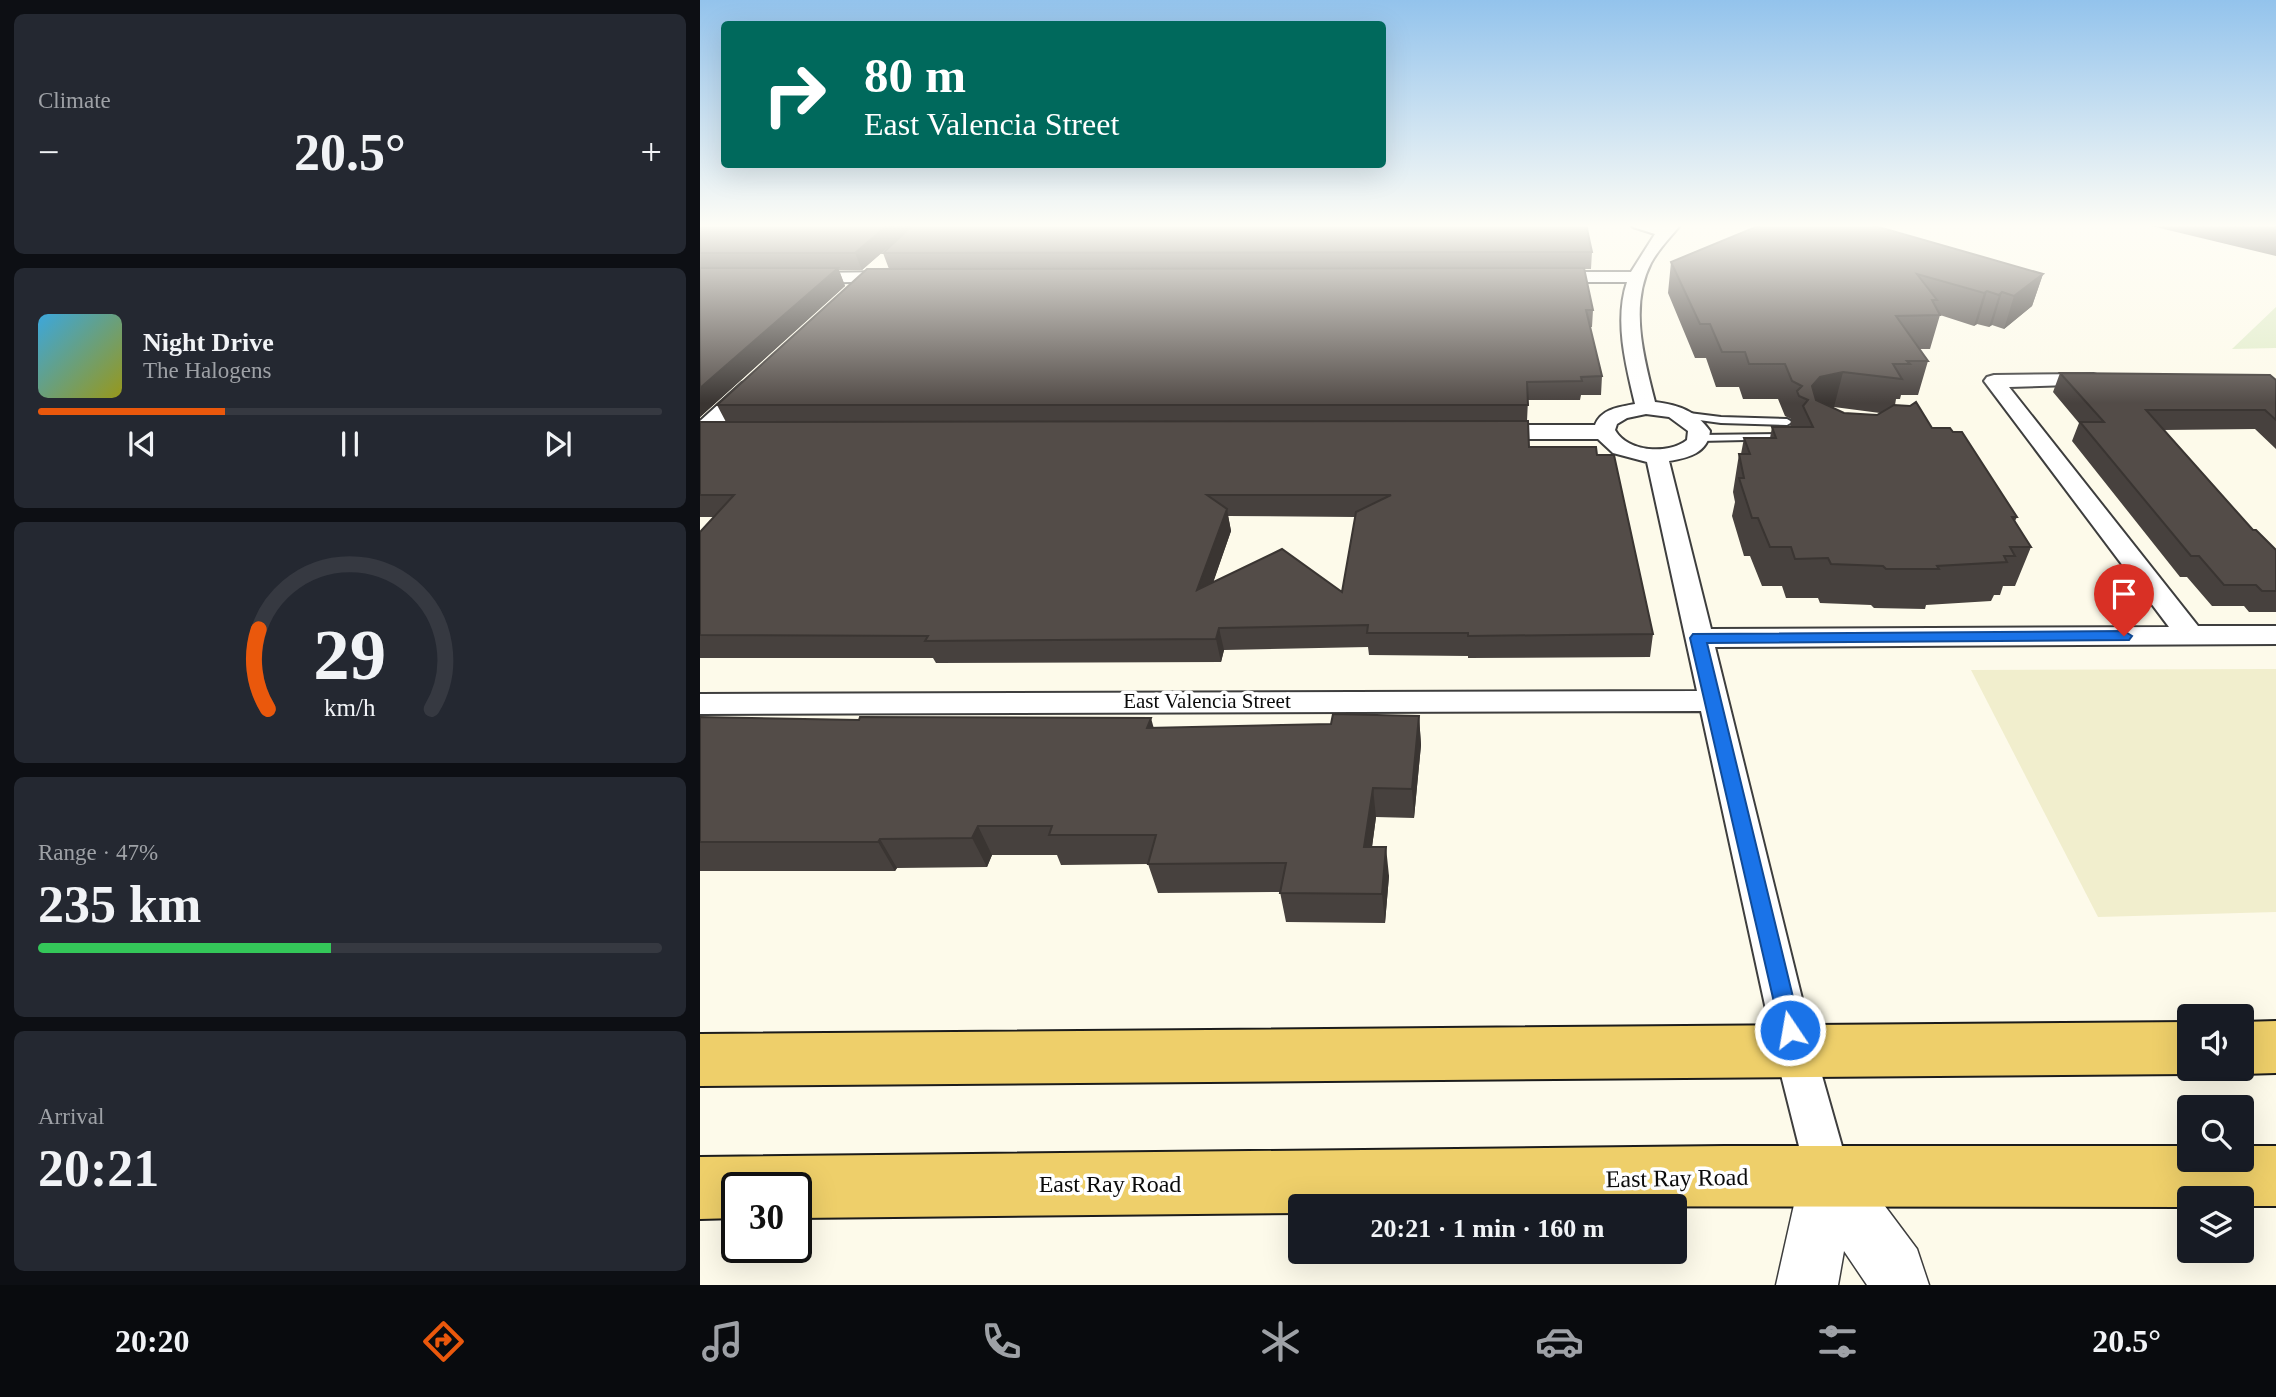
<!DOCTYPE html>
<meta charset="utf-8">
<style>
:root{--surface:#171b24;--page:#242831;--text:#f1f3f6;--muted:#9ea1a6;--line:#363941;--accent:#ea580c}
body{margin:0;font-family:"Times New Roman",serif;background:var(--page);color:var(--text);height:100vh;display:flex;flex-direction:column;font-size:26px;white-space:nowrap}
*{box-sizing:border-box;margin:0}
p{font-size:23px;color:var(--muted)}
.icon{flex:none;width:38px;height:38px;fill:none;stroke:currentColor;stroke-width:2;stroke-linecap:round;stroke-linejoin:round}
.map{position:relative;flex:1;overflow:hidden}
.panel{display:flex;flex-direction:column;gap:14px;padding:14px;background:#0d0f14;width:700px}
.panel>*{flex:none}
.guide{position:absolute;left:21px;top:21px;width:665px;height:147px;border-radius:7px;box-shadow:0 7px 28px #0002;background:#00695c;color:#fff;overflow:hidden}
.buttons{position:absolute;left:1477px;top:1004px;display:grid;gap:14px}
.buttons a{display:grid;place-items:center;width:77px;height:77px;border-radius:7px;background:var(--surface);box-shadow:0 7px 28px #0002;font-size:35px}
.speed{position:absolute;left:21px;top:1172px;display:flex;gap:14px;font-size:35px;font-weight:700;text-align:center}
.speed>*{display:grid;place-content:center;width:91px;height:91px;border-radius:50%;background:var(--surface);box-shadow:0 7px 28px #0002;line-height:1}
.speed .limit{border:4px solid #111;border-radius:10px;background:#fff;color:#111}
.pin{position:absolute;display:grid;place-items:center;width:60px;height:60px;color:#fff;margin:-72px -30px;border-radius:50% 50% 50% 0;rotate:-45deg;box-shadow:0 0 7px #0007}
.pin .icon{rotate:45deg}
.me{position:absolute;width:77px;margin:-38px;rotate:348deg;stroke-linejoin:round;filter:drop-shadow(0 0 5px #0008)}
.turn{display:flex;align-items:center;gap:24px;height:147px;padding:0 28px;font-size:32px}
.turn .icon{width:91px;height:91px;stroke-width:2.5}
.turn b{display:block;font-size:49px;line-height:60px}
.big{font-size:52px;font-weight:600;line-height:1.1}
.panel .widget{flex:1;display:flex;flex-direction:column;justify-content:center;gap:10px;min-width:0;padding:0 24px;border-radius:10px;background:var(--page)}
.panel .dial{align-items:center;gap:0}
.dial svg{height:182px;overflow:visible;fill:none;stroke:var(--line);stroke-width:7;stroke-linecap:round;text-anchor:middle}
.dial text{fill:var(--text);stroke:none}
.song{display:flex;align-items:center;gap:21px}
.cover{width:84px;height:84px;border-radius:10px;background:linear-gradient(135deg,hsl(200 70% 55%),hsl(60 70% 35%))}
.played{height:7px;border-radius:4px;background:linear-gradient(90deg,var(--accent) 30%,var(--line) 30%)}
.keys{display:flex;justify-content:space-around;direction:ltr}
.heat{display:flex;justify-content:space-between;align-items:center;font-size:38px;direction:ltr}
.charge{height:10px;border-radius:5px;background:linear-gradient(90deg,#34c759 47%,var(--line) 0)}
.trip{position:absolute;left:588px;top:1194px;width:399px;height:70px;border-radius:7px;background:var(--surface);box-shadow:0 7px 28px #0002;font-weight:600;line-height:70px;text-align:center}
.tab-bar{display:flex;height:112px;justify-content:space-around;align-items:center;background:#090b0e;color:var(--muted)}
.tab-bar .icon{width:49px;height:49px}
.tab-bar .current{color:var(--accent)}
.tab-bar b{font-size:32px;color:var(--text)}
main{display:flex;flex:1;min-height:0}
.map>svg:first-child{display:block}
.farmland{fill:#f1eecd}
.pitch{fill:#e0ecc8}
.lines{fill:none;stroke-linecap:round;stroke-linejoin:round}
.service-casing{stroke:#3e3e3e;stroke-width:4}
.minor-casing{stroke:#3e3e3e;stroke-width:4}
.tertiary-casing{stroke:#3e3e3e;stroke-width:3}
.primary-casing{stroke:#1c1c1c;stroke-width:4}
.service{fill:#fff;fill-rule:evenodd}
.minor{fill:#fff;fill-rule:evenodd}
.tertiary{fill:#fff;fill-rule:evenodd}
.primary{fill:#eecf6a;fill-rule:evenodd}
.wall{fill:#47413e;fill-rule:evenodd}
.shaded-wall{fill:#3a3532}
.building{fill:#534c48;stroke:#3a3532;stroke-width:2;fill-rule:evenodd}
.route{fill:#1a73e8;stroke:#114b97;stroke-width:2}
.labels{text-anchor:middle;stroke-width:7;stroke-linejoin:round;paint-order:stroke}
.street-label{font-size:21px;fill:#0b0b0b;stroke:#fff}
.near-street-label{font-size:24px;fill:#0b0b0b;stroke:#fff}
</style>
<main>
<section class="panel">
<div class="widget"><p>Climate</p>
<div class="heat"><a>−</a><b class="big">20.5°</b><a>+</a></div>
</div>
<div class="widget">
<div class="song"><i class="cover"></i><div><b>Night Drive</b><p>The Halogens</p></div></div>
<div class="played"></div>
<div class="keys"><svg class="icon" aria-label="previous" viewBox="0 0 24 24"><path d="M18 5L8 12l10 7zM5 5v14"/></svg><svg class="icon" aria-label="pause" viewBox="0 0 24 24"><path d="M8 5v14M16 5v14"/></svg><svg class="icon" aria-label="next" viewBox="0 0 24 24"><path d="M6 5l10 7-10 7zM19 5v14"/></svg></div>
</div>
<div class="widget dial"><svg viewBox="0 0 100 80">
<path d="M14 69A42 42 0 1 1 86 69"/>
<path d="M14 69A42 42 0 0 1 10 34" stroke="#ea580c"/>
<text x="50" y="56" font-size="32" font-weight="700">29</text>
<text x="50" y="72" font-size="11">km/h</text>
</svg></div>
<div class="widget"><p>Range · 47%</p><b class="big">235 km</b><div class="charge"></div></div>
<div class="widget"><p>Arrival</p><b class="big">20:21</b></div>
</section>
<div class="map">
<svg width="1576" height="1285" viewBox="0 0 1576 1285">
<rect width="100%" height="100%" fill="#fdfaea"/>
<!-- farmland -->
<path class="farmland" d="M 1576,669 L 1576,912 L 1398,917 L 1271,670 Z"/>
<!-- pitch -->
<path class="pitch" d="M 1576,307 L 1576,348 L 1532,349 Z"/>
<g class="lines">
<defs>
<path id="service" d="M 981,412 L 1021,417 L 1087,419 L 1092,422 L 1087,425 L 1021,423 L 977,417 L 976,415 Z
M 1089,434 L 1094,437 L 1093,439 L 1000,441 L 995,438 L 1000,435 Z"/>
<path id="minor" d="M 930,224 L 953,224 L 962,226 L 965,224 L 981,224 C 971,237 959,248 951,263 C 929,306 944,359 955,402 C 979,405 996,411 1010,431 C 1008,453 988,458 969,461 L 1011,629 L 1469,627 L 1284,381 L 1287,377 L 1294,375 L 1393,374 L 1400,376 L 1403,380 L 1400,384 L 1309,387 L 1498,626 L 1576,626 L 1576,644 L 1015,647 L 1115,1051 L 1151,1178 L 1145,1194 L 1129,1200 L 1113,1194 L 1107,1178 L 1075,1051 L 1001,711 L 0,714 L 0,694 L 997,691 L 947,462 L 913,453 L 898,439 L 790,439 L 782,437 L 779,432 L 782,427 L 790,425 L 895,425 C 901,409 919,407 935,404 C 926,366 914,321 927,282 L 846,282 L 837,277 L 846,272 L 931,272 L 955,234 L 933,227 ZM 946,414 L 969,417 L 988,431 L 987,440 C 968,455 927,452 915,430 L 917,424 L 927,418 Z
M 193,272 L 199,273 L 202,277 L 199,281 L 104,283 L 95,278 L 104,273 Z
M 49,381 L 56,383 L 59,387 L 56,391 L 8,438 L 0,440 L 0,421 L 42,383 Z"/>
<path id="tertiary" d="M 1129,1149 L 1149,1158 L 1217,1249 L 1229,1285 L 1167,1285 L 1144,1251 L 1138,1285 L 1076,1285 L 1100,1178 L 1109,1158 Z"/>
<path id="primary" d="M 1576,1021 L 1576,1073 L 1542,1074 L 1530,1069 L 1542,1069 L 1542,1022 Z
M 1489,1022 L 1489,1069 L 1501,1069 L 1489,1074 L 0,1086 L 0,1034 Z
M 1024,1146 L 1489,1146 L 1489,1160 L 1542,1160 L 1542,1146 L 1576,1146 L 1576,1206 L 1542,1206 L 1542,1199 L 1489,1199 L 1489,1207 L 600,1206 L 600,1213 L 96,1218 L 96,1188 L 37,1188 L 37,1218 L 0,1219 L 0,1157 Z"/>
</defs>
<!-- service casing -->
<use href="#service" class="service-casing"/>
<!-- minor casing -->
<use href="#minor" class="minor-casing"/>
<!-- tertiary casing -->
<use href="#tertiary" class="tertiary-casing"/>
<!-- primary casing -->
<use href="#primary" class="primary-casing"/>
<!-- service -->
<use href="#service" class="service"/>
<!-- minor -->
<use href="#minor" class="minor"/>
<!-- tertiary -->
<use href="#tertiary" class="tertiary"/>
<!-- primary -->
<use href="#primary" class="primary"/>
</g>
<!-- wall -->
<path class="wall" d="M 0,224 L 892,252 L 891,269 L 884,269 L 893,310 L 892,327 L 890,327 L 902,376 L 901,395 L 881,395 L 880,400 L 828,400 L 827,421 L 829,447 L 897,455 L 953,634 L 950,657 L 768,658 L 768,656 L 669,655 L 668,647 L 524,650 L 521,662 L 236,663 L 233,658 L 0,658 L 0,532 L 14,517 L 0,517 L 0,422 L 26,422 L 17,405 L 189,269 L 183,253 L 203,234 L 162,270 L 139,270 L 145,286 L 0,417 ZM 528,516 L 655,517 L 642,592 L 513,582 L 531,531 Z
M 1443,224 L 1576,224 L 1576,256 Z
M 971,262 L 1343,274 L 1332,306 L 1304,329 L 1292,325 L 1289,327 L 1277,324 L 1274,326 L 1240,315 L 1230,349 L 1219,349 L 1228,361 L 1218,395 L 1201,395 L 1200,399 L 1196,399 L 1195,405 L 1232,428 L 1317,517 L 1315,521 L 1331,547 L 1315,586 L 1303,586 L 1300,595 L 1294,595 L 1291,601 L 1226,605 L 1225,609 L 1174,608 L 1171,605 L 1120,603 L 1118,598 L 1086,598 L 1082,586 L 1062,586 L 1050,556 L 1044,556 L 1032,516 L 1035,502 L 1033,492 L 1039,454 L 1041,454 L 1044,438 L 1070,438 L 1072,427 L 1090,427 L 1091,419 L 1085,416 L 1078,399 L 1043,399 L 1039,387 L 1016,387 L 1006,358 L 995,358 L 968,293 ZM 1134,407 L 1180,413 L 1177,415 L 1144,413 L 1132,408 Z
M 1360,373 L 1576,380 L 1576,449 L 1555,429 L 1463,430 L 1553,530 L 1576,550 L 1576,612 L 1549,612 L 1544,606 L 1512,606 L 1487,577 L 1480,577 L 1372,441 L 1379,423 L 1353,392 Z
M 719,716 L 721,745 L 714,818 L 676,817 L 672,847 L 689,876 L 685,923 L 586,922 L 580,892 L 458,893 L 448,864 L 361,865 L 357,855 L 292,855 L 287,867 L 197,868 L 195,871 L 0,871 L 0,717 L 454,728 L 631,724 Z"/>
<!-- shaded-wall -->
<path class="shaded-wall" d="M 189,224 L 215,224 L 162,270 L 155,253 Z
M 138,268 L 145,286 L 0,417 L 0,388 Z
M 1343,274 L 1332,306 L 1304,329 L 1314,296 Z
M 1287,291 L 1277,324 L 1274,326 L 1284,293 Z
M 1302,292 L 1292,325 L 1289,327 L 1299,295 Z
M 1143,372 L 1134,407 L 1112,412 L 1112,386 L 1120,377 Z
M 527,509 L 531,531 L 503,612 L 497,590 Z
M 519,628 L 524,650 L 521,662 L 516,639 Z
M 719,716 L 721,745 L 714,818 L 712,789 Z
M 451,718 L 459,747 L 447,728 Z
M 673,788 L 676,817 L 668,876 L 664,847 Z
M 278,826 L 292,855 L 287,867 L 272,838 Z
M 180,839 L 197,868 L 195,871 L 178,842 Z
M 686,847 L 689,876 L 685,923 L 682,894 Z"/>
<!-- building -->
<path class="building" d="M 0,224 L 189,224 L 155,253 L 0,253 Z
M 214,224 L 886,224 L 892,252 L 183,253 Z
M 1063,224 L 1168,224 L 1343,274 L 1314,296 L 1302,292 L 1299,295 L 1287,291 L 1284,293 L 1217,274 L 1237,300 L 1232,300 L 1240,315 L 1196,316 L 1228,361 L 1207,361 L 1210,364 L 1193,364 L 1202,379 L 1143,372 L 1120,377 L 1112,386 L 1116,400 L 1144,413 L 1177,415 L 1194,405 L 1210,406 L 1216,402 L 1232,428 L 1250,428 L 1253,432 L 1262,432 L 1317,517 L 1312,517 L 1331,547 L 1310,547 L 1315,556 L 1304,556 L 1307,562 L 1237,566 L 1239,569 L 1186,569 L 1183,566 L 1131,564 L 1128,558 L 1095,559 L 1091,547 L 1070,547 L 1058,518 L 1052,518 L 1039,478 L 1044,478 L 1039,454 L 1050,454 L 1044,438 L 1076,438 L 1072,427 L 1113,427 L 1103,406 L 1108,400 L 1099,396 L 1097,391 L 1102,386 L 1092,381 L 1085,364 L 1049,364 L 1045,352 L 1022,352 L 1010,324 L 1000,324 L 971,262 Z
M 0,268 L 138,268 L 0,388 Z
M 884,268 L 893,310 L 886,310 L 902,376 L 881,377 L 882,381 L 827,382 L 828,405 L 17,405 L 167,269 Z
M 1360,373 L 1570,375 L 1576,380 L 1576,420 L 1565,410 L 1446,410 L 1553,530 L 1556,530 L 1576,550 L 1576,591 L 1562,591 L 1556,585 L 1524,585 L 1499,556 L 1491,556 L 1380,422 L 1404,422 Z
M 828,421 L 829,447 L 896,447 L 897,455 L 914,455 L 953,634 L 768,636 L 768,633 L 667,633 L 668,625 L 519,628 L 516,639 L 225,641 L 228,636 L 0,635 L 0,532 L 34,495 L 0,495 L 0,422 ZM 507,495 L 691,495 L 656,512 L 642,592 L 582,549 L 497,590 L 527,509 Z
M 633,714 L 719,716 L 712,789 L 673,788 L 664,847 L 686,847 L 682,894 L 580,893 L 586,863 L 448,864 L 456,835 L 349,835 L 352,826 L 278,826 L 272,838 L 180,839 L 178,842 L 0,842 L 0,717 L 159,720 L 160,717 L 451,718 L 447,728 L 631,724 Z"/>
<!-- sky -->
<linearGradient id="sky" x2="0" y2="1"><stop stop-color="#93c3ec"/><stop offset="0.56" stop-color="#fefdf6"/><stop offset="1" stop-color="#fefdf6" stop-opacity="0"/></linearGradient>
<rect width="1576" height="403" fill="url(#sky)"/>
<!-- route -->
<path class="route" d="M 1424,631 L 1432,636 L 1429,640 L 1007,643 L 1101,1030 L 1098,1037 L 1090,1040 L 1082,1037 L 990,638 L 993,634 Z"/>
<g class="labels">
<!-- street labels -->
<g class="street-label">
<text x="507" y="708">East Valencia Street</text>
</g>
<!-- near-street labels -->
<g class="near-street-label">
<text transform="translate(977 1178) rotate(-1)" y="8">East Ray Road</text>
<text x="410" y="1192">East Ray Road</text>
</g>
</g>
</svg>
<div class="buttons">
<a><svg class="icon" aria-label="sound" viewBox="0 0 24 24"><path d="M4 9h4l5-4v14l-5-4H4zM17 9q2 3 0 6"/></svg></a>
<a><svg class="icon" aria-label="search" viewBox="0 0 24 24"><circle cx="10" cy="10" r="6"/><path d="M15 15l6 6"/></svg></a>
<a><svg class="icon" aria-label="layers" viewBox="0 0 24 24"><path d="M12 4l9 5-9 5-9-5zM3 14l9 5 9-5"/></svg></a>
</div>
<div class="speed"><div class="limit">30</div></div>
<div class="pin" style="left:1424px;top:636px;background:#d93025"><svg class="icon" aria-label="arrive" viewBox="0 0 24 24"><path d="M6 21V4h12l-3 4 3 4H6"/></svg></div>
<svg class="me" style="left:1090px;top:1030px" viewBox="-20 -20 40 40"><circle r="17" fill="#1a73e8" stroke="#fff" stroke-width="3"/><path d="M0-11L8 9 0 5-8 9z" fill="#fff"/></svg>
<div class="trip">20:21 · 1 min · 160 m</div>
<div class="guide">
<div class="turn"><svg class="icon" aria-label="right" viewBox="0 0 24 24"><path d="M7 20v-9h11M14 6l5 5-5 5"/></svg><div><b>80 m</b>East Valencia Street</div></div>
</div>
</div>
</main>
<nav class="tab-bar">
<b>20:20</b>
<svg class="icon current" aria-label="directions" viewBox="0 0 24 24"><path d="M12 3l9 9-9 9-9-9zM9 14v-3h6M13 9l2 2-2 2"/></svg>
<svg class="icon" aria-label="music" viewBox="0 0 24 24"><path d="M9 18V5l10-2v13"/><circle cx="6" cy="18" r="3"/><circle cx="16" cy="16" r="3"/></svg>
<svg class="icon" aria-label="phone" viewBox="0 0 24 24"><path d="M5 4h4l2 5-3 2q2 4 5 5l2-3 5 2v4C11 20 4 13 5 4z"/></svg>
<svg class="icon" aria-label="climate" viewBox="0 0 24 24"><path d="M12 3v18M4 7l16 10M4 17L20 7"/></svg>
<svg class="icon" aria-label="car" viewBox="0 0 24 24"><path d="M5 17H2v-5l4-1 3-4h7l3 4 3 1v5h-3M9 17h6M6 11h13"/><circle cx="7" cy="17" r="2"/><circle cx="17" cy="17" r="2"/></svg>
<svg class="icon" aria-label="filters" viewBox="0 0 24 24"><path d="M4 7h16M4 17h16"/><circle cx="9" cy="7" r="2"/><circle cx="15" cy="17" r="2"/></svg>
<b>20.5°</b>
</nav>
